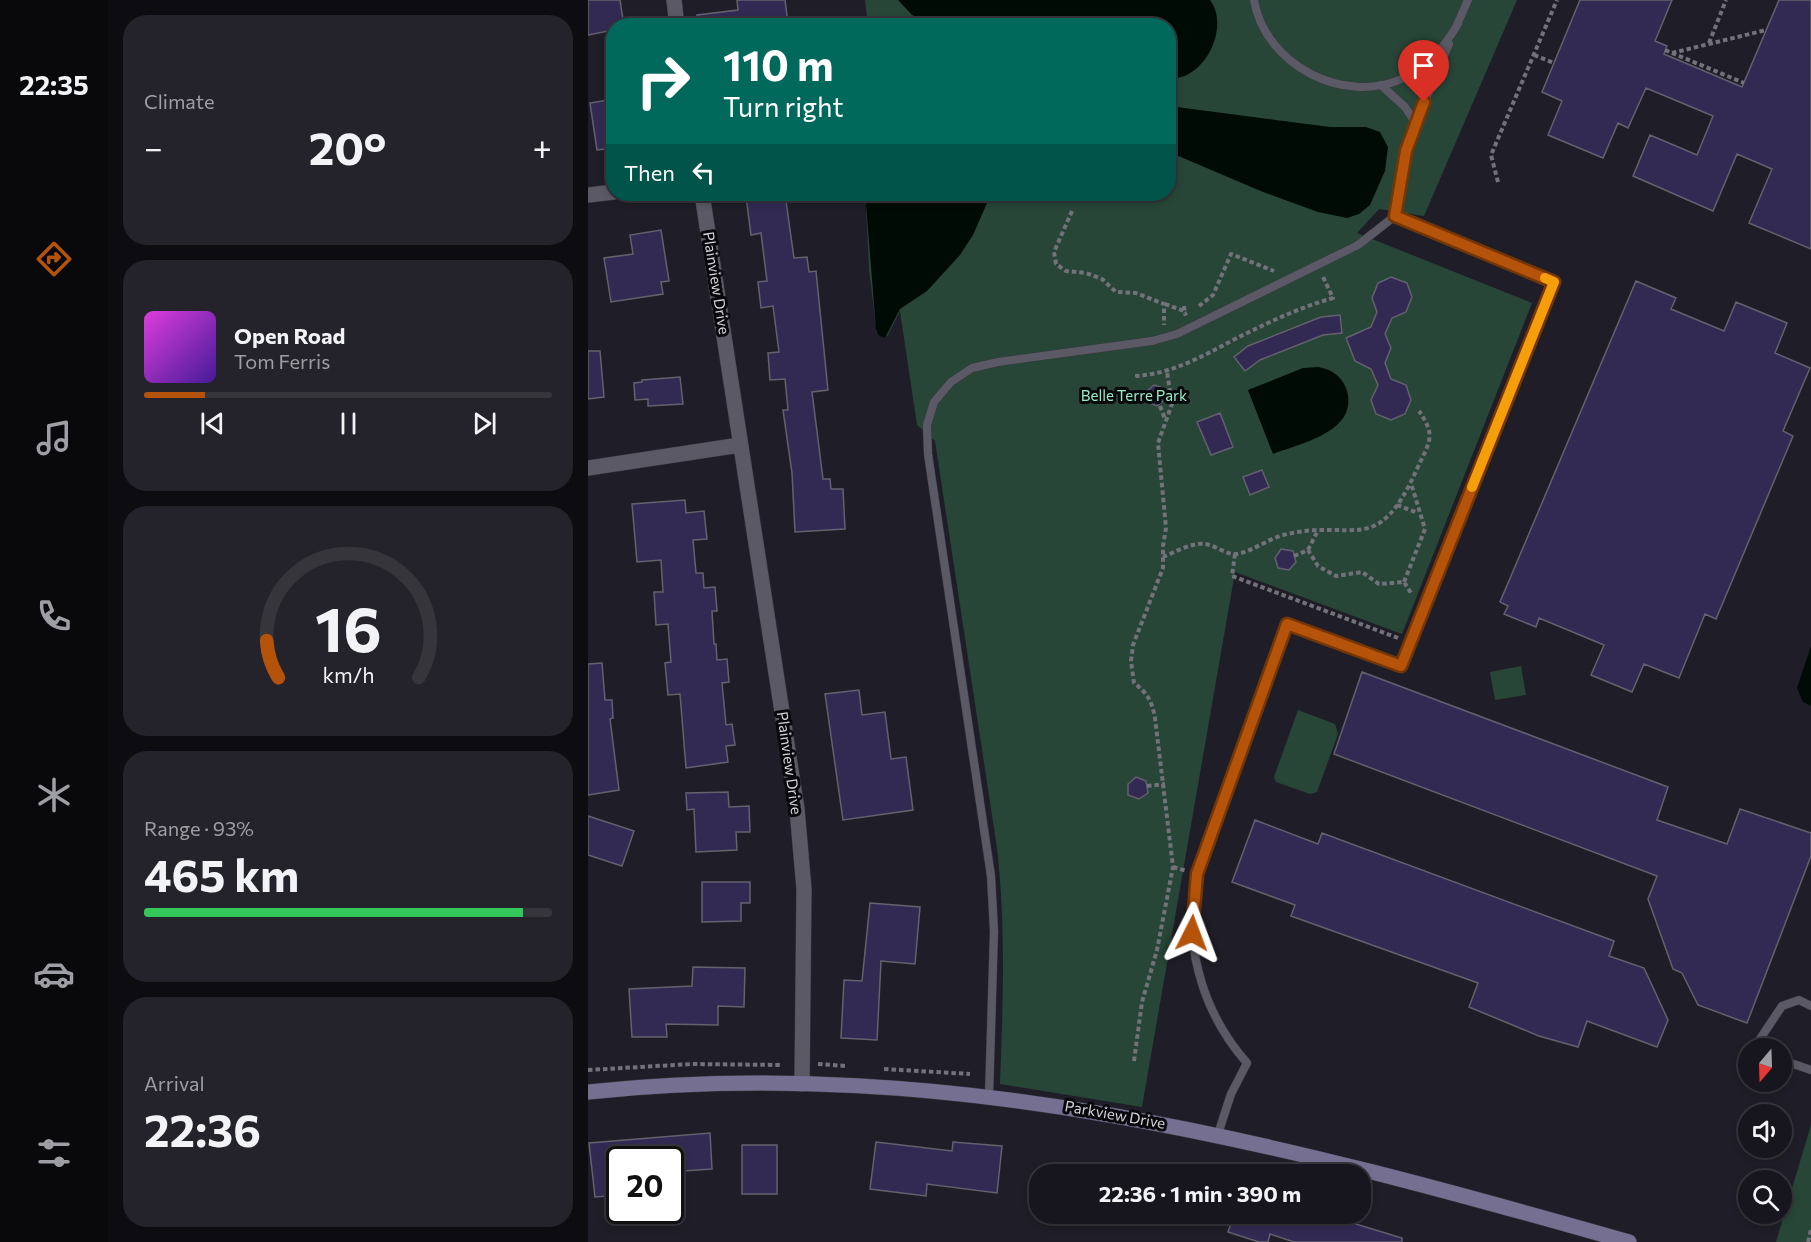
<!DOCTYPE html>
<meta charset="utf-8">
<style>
:root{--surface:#17161e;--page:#24232b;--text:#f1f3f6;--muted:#9e9fa4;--line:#36353c;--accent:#b45309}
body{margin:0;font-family:Commissioner,sans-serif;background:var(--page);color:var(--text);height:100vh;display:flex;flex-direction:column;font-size:22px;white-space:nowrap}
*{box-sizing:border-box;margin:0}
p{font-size:20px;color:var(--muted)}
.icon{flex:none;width:33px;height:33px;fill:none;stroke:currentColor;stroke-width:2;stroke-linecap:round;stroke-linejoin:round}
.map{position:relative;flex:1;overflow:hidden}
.sheet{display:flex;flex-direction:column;gap:15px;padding:15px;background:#0d0c10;width:480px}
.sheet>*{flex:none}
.banner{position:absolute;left:18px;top:18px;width:570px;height:183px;border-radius:24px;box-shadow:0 3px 9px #0003,0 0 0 2px var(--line);background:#00695c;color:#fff;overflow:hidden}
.needle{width:39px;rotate:199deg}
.tools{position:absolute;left:1150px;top:1038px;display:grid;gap:12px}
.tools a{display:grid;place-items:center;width:54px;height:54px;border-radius:50%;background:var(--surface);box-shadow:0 3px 9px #0003,0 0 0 2px var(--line);font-size:30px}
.speed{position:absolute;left:18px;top:1146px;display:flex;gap:12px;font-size:30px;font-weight:700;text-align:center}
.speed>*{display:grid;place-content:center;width:78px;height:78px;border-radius:50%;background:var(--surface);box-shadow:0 3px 9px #0003,0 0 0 2px var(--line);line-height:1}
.speed .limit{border:3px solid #111;border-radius:9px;background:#fff;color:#111}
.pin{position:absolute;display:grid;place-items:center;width:51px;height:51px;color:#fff;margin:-62px -26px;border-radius:50% 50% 50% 0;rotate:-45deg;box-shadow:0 0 6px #0007}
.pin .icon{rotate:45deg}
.me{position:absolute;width:66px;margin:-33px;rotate:3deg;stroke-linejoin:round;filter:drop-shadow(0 0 4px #0008)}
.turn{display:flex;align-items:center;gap:21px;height:126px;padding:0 18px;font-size:27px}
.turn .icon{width:78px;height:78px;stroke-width:2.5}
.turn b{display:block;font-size:42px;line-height:51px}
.then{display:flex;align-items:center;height:57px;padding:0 18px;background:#0003;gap:12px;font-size:22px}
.big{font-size:45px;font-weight:700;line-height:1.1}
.sheet .card{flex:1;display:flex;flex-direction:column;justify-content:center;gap:9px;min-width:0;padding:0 21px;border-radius:24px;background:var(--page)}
.sheet .dial{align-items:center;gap:0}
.dial svg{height:156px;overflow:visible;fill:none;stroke:var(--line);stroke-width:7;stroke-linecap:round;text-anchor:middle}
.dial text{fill:var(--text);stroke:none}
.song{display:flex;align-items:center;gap:18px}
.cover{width:72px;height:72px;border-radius:9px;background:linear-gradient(135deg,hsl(300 70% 55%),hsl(260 70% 35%))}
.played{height:6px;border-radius:3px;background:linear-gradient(90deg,var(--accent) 15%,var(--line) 15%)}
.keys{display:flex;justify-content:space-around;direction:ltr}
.heat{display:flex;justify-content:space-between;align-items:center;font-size:33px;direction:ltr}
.charge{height:9px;border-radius:4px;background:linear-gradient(90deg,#34c759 93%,var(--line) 0)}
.trip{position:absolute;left:441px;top:1164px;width:342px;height:60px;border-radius:24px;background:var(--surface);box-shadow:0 3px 9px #0003,0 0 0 2px var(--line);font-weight:700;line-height:60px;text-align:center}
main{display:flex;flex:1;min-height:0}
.dock{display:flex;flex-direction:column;width:108px;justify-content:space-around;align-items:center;background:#09090c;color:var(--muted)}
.dock .icon{width:42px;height:42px}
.dock .on{color:var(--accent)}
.dock b{font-size:27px;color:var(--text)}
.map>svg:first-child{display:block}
.green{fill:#274637}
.water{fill:#000b05}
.building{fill:#332a54;stroke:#63616d;stroke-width:1.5}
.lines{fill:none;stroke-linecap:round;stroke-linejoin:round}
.lane-casing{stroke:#3a3941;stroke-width:9}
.street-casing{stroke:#3a3941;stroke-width:16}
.secondary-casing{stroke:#3a3941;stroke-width:16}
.path{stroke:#73727b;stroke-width:4;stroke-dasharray:4.5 3;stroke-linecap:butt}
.lane{stroke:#5b5965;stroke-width:8}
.street{stroke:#5b5965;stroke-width:15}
.secondary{stroke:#757092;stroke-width:15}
.route-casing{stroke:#753606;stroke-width:15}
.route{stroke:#b45309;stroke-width:10}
.slow{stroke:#f59e0b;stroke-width:10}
.labels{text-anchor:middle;stroke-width:6;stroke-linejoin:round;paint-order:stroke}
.street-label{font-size:15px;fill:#d4d3da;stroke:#09090d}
.park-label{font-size:15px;fill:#96eec4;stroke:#09090d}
</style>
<main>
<nav class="dock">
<b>22:35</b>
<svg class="icon on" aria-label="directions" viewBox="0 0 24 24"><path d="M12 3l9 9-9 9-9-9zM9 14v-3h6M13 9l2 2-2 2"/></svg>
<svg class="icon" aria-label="music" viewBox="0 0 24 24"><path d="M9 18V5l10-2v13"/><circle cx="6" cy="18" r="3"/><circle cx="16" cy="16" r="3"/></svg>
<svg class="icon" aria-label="phone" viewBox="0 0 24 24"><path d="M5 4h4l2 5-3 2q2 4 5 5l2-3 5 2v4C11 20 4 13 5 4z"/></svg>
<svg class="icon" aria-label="climate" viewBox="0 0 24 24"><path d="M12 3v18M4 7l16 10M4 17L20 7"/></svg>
<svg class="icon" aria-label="car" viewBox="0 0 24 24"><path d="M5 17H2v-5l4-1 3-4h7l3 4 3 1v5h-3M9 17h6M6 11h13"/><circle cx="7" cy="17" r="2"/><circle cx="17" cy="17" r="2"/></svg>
<svg class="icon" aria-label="filters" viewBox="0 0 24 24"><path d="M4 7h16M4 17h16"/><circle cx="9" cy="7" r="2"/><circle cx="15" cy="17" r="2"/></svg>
</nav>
<section class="sheet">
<div class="card"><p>Climate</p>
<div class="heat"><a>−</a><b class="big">20°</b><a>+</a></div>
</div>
<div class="card">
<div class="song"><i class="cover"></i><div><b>Open Road</b><p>Tom Ferris</p></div></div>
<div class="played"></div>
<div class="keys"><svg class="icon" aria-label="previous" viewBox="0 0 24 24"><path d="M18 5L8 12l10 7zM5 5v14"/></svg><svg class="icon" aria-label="pause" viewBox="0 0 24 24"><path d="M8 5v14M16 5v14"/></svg><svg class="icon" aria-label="next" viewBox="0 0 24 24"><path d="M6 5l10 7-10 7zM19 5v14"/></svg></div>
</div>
<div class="card dial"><svg viewBox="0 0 100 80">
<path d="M14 69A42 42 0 1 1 86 69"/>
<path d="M14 69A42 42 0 0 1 8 50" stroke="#b45309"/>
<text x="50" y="56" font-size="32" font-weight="700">16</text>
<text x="50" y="72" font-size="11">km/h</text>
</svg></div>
<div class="card"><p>Range · 93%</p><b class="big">465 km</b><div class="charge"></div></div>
<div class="card"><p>Arrival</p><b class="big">22:36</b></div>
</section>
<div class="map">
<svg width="1223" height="1242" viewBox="0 0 1223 1242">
<rect width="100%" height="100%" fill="#1f1e28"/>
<!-- green -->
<path class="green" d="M 277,0 L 929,0 L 836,216 L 791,209 L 769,233 L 944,303 L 814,634 L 647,572 L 554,1107 L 412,1084 C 415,1005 418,927 409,848 L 347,441 L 329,425 L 312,311 L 300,335 L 297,338 L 289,334 L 281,269 L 278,204 L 282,194 L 580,194 L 580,26 L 280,25 Z
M 933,666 L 938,695 L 907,700 L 902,672 Z
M 710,710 L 747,724 L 750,734 L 729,792 L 722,794 L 688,782 L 686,777 Z
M 1223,1125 L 1223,1242 L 1188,1242 Z"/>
<!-- water -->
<path class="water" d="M 310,0 L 622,0 C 643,28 615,82 581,78 L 580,26 L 349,25 L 324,15 Z
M 581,106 L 742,127 L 778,127 L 792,132 L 800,147 L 797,171 L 782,205 L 771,214 L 759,218 L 730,212 L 675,192 L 581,152 Z
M 282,194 L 403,194 L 385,235 L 372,255 L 339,291 L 312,309 L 297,338 L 290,335 L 288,329 L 278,204 Z
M 730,367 C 742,369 753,375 758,388 C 773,431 714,443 685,454 L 660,390 L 715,368 Z
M 1223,646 L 1223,706 L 1215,702 L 1209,688 Z"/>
<!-- building -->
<path class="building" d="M 0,0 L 32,0 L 36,26 L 26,26 L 26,30 L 0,35 Z
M 149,0 L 197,0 L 200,23 L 110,26 L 109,15 L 150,10 Z
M 992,0 L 1084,0 L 1067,41 L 1079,46 L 1076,54 L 1154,87 L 1191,0 L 1223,0 L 1223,249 L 1161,223 L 1184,169 L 1149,154 L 1125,211 L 1045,176 L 1062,135 L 1109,155 L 1125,116 L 1058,88 L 1040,128 L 1030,123 L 1015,158 L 960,135 L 974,101 L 954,92 Z
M 26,99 L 26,148 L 9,150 L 2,103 Z
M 182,194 L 197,194 L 206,258 L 219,257 L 221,272 L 228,271 L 240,390 L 224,392 L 235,479 L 242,479 L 243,489 L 255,489 L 257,529 L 207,532 L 204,473 L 195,410 L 200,410 L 197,379 L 182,380 L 180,353 L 191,352 L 185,306 L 173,308 L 170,282 L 179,281 L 173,233 L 163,235 L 158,197 Z
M 73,230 L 81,281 L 73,282 L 75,294 L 23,302 L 16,258 L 45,254 L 42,235 Z
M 803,277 L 819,283 L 824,297 L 818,312 L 804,318 L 797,334 L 803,348 L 797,363 L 803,379 L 818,385 L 823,400 L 817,414 L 803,420 L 788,414 L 783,400 L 790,385 L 783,369 L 767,361 L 758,338 L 783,327 L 789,312 L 784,298 L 790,283 Z
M 1048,281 L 1088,298 L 1083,309 L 1136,331 L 1148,302 L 1199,323 L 1187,353 L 1222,368 L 1195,431 L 1205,436 L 1128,619 L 1117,614 L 1091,678 L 1056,664 L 1044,692 L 1003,675 L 1016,645 L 951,618 L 948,627 L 916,614 L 920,606 L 912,602 Z
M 752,315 L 754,333 L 735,335 L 672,360 L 657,371 L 646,357 L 660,346 L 733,317 Z
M 0,351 L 12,351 L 16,397 L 0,399 Z
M 92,377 L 95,404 L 60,406 L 60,399 L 47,400 L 46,383 L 54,382 L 54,380 Z
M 566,385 L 575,388 L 577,399 L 569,406 L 559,402 L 558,392 Z
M 632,413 L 645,447 L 623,455 L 609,422 Z
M 674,470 L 681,487 L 662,495 L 655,477 Z
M 97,500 L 98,513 L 116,511 L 119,539 L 105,540 L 108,573 L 115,573 L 116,588 L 127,587 L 129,611 L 124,611 L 126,644 L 128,644 L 129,660 L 139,659 L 141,682 L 134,683 L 138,725 L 144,724 L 147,745 L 138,746 L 140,762 L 98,768 L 92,694 L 80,695 L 77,663 L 83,662 L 80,624 L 68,625 L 66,592 L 75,592 L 73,560 L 49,562 L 44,504 Z
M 693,549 L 705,551 L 708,562 L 701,570 L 690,568 L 687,558 Z
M 14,663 L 17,700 L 24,700 L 25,718 L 22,719 L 31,790 L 0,795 L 0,664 Z
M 774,672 L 1080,787 L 1069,820 L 1139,844 L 1152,809 L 1223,833 L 1223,856 L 1159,1023 L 1110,1005 L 1094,973 L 1085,969 L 1060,899 L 1069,876 L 746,754 Z
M 271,690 L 274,715 L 297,712 L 303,759 L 318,757 L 325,810 L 255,820 L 237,694 Z
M 548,777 L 558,781 L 560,793 L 551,799 L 540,795 L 540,784 Z
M 140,792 L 141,807 L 161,806 L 162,832 L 148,832 L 149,850 L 108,852 L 106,809 L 99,810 L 98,793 Z
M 0,816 L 46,831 L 34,866 L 0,855 Z
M 667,820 L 730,844 L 734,833 L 1026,941 L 1021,956 L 1056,968 L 1080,1020 L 1069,1047 L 999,1021 L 990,1047 L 951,1036 L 881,1007 L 890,983 L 703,916 L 707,905 L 644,882 Z
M 114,882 L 162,882 L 162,903 L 153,903 L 153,921 L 114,922 Z
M 282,903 L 332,907 L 327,964 L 293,961 L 289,1040 L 253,1038 L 256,980 L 274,981 Z
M 105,967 L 157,968 L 156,1007 L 130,1006 L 130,1025 L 78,1024 L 79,1037 L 44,1037 L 41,989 L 104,986 Z
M 122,1133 L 124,1169 L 95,1171 L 94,1165 L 82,1165 L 82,1160 L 32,1160 L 32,1195 L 7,1197 L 1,1143 Z
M 288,1142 L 364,1151 L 365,1142 L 414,1146 L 409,1193 L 339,1184 L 338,1196 L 282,1189 Z
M 154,1145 L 189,1145 L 189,1194 L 154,1194 Z
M 646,1214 L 735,1214 L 814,1238 L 814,1242 L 706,1242 L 682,1234 L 680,1242 L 671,1242 L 640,1232 Z"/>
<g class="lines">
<defs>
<path id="lane" d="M 666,0 C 677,65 756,106 816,78 C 840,67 856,47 870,24
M 868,27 L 880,0
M 793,85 L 817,107 L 827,122
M 807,216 L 822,137 L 861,44
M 1166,1048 L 1194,1006 L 1211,1000 L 1223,1006
M 1194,1060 L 1223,1070
M 401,1096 L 406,931 L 403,876 L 340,454 L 339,425 L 346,402 L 363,382 L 384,368 L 410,362 L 564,341 L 589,334 L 770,245 L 807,216 L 966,282 L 813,666 L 699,625 L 612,867 C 591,935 613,1011 659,1063 L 643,1094 L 630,1134"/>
<path id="street" d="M 86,0 L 89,26
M 114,194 L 209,809 L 216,889 L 214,1084
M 0,195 L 26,192
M 0,468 L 152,445"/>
<path id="secondary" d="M 0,1092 C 363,1054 696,1144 1041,1242"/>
</defs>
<!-- lane casing -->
<use href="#lane" class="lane-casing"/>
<!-- street casing -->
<use href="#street" class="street-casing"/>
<!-- secondary casing -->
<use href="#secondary" class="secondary-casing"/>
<!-- path -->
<path class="path" d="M 1121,43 L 1138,0
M 1077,50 L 1156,83
M 1084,53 L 1178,30
M 946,55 L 966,63
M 910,182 L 903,155 L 969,0
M 484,211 L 466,252 L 468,264 L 478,271 L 498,273 L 514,279 L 528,292 L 548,293 L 576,304 L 576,325
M 577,304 L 596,311
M 596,306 L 597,314 L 599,313
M 611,306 L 625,295 L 643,254 L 686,271
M 549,374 L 549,376 C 586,373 615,356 647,339 C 679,323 710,308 745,298 L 735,277
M 572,406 L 577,419
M 809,505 L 830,513
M 720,550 L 729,532
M 647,554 L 644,576 L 810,638
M 706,556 L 720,550 L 730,566 L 748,576 L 774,572 L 791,584 L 816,582 L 823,593
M 575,557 C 587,552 604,542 618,544 C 628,546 639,555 648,554 C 664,552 680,539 695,535 C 767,517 788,560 829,469 C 841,442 849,437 831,411
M 816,582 L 837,529 L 823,483
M 559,786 L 577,784
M 585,867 L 599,871
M 546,1061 L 554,1002 L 569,950 L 585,867 L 567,718 C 564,702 560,693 546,683 L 543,661 L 545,645 L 575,568 L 575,546 L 578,528 L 570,443 L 584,404 L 579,372
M 230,1064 L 258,1066
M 296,1069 L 382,1074
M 0,1070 L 104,1064 L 193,1065
M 1220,1242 L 1223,1230"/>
<!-- lane -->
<use href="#lane" class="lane"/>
<!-- street -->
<use href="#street" class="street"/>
<!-- secondary -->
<use href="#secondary" class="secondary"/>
</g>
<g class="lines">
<defs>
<path id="route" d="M 604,933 L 609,874 L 699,624 L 813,666 L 966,282 L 807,216 L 818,151 L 836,102"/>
</defs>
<!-- route casing -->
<use href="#route" class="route-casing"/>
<!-- route -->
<use href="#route" class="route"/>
<!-- slow -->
<path class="slow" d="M 884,487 L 966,282 L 957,278"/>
</g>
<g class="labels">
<!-- street labels -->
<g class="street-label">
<text transform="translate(128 283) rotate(81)" y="5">Plainview Drive</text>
<text transform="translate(201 763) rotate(82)" y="5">Plainview Drive</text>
<text transform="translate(527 1115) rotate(10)" y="5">Parkview Drive</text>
</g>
<!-- park labels -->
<g class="park-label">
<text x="546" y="401">Belle Terre Park</text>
</g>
</g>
</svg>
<div class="tools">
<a><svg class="needle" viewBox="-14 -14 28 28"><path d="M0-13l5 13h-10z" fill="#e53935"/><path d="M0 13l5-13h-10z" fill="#9e9fa4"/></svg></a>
<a><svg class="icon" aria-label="sound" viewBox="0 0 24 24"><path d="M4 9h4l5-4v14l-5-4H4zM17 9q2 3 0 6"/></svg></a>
<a><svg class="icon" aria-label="search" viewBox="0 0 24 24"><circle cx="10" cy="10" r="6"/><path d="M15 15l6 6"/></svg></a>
</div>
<div class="speed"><div class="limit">20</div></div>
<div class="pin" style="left:836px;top:102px;background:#d93025"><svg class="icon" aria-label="arrive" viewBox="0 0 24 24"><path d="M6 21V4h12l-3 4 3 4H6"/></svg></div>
<svg class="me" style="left:604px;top:933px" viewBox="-20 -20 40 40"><path d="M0-17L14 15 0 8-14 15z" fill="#b45309" stroke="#fff" stroke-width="4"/></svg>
<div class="trip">22:36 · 1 min · 390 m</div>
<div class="banner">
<div class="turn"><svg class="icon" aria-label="right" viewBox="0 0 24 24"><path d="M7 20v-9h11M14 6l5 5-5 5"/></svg><div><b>110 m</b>Turn right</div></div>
<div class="then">Then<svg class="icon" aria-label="left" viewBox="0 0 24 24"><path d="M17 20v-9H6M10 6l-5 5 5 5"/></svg></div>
</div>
</div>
</main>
